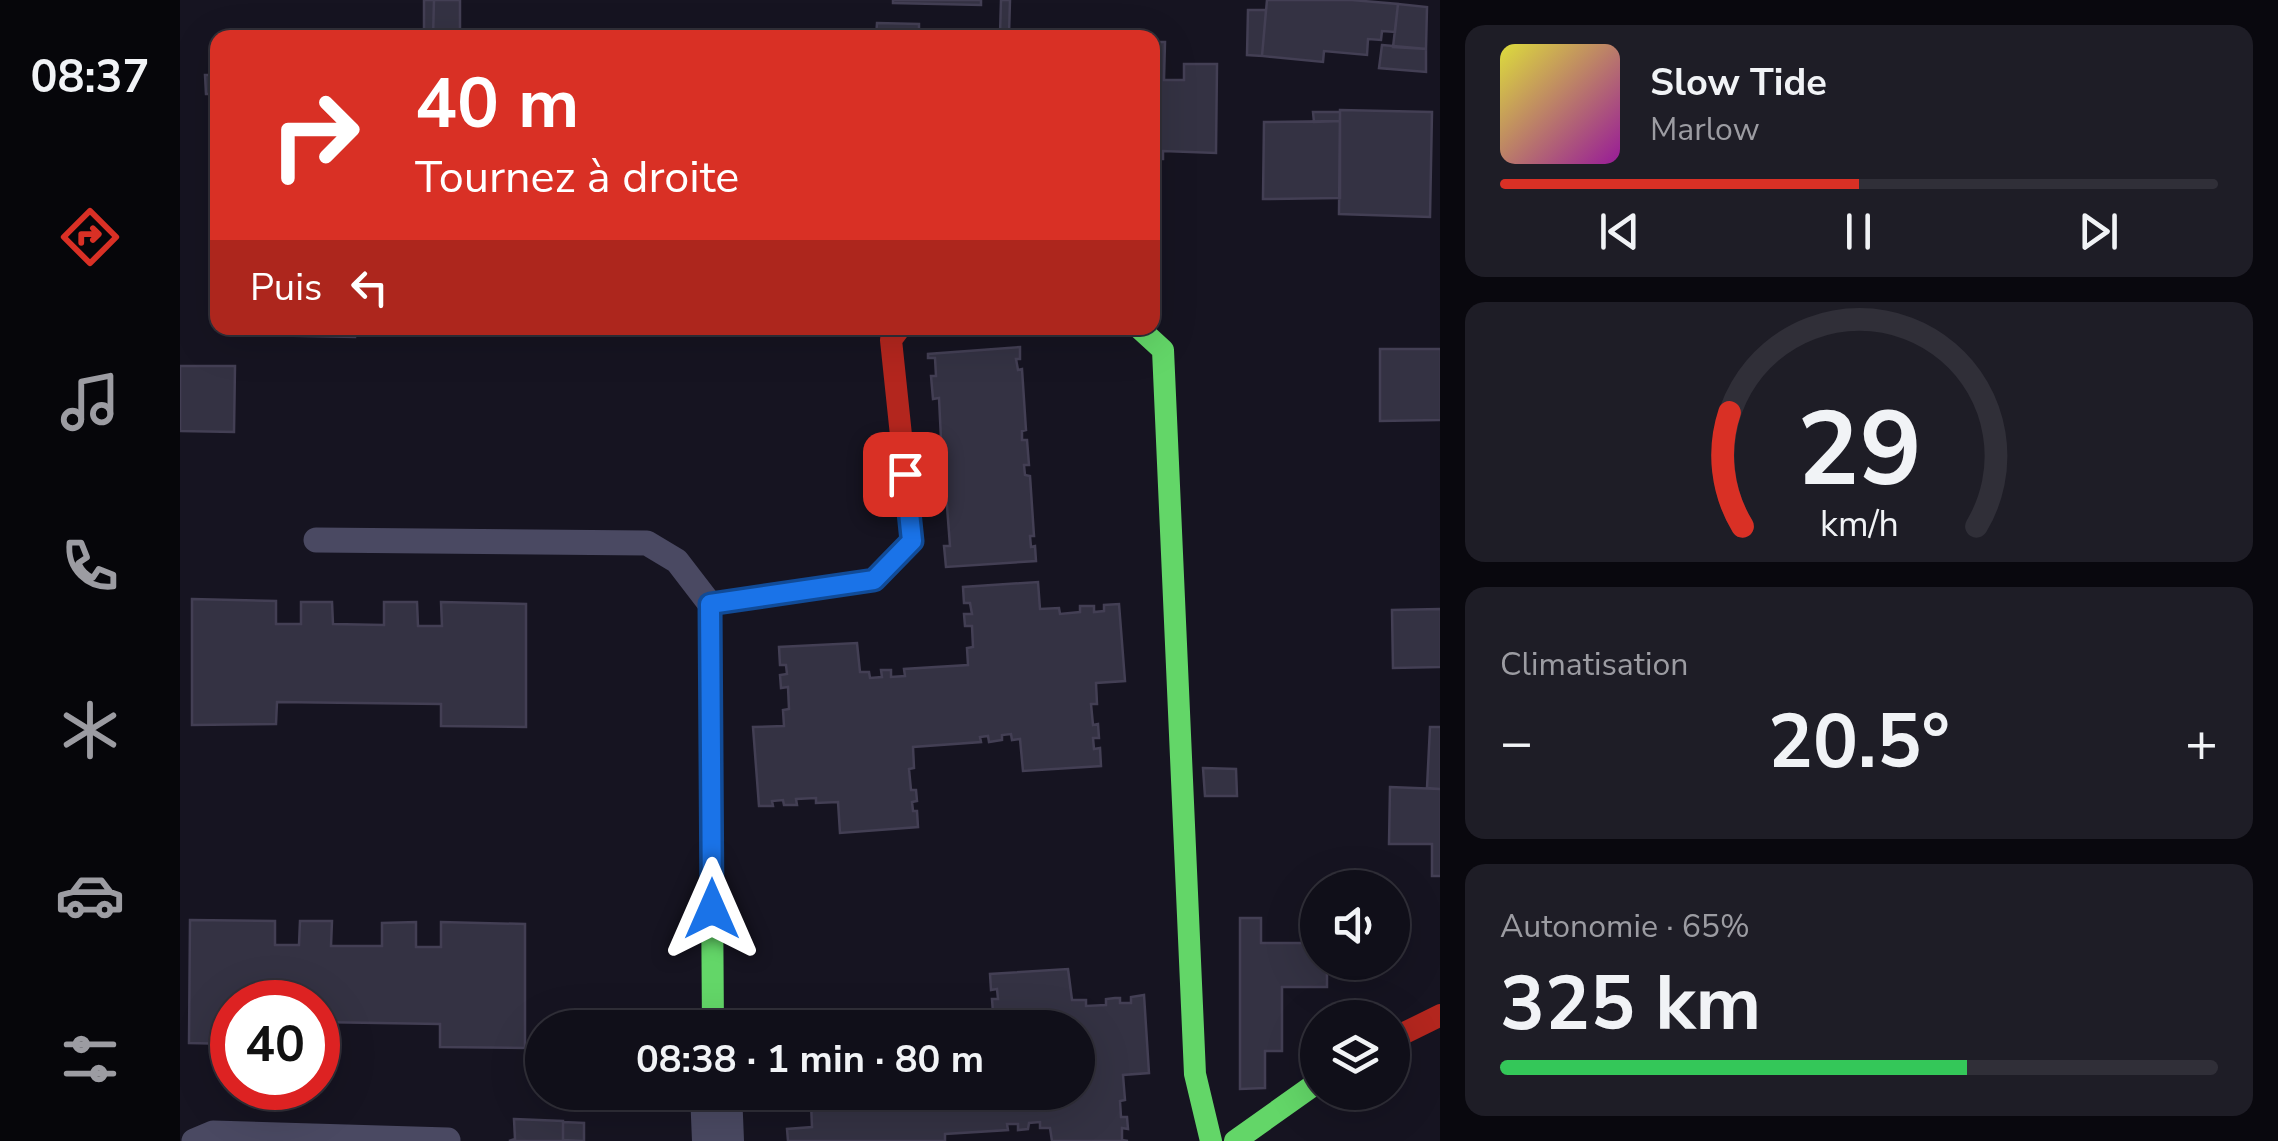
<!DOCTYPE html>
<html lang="fr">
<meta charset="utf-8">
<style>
:root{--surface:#100f19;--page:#1e1d26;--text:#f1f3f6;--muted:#9c9ca2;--line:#302f38;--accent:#d93025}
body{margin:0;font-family:"Nunito Sans",sans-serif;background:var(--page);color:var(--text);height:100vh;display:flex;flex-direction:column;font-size:38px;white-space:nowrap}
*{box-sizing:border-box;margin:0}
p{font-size:32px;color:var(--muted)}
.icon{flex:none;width:55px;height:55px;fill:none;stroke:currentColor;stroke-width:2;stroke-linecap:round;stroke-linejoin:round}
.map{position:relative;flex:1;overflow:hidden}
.drawer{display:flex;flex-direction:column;gap:25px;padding:25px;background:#09080e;width:838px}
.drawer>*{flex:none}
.hud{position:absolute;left:30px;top:30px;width:950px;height:305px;border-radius:20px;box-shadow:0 10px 40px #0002,0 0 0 2px var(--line);background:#d93025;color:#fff;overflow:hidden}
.controls{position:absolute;left:1120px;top:870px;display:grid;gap:20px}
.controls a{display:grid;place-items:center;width:110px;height:110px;border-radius:50%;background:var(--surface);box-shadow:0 10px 40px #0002,0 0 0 2px var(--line);font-size:50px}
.speed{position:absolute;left:30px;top:980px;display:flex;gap:20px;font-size:50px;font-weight:700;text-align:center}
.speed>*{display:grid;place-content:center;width:130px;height:130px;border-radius:50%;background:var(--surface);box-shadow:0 10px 40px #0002,0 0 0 2px var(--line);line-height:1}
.speed .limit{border:15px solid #d22;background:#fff;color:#111}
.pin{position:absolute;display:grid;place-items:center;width:85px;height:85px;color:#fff;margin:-42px;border-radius:20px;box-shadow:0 5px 15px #0006}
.me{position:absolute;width:110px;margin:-55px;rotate:0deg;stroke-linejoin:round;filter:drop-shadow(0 0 8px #0008)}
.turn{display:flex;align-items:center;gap:35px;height:210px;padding:0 40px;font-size:45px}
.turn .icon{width:130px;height:130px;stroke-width:2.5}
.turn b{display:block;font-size:70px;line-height:85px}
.then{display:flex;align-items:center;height:95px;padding:0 40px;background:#0003;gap:20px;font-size:38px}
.big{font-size:75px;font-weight:700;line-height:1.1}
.drawer .card{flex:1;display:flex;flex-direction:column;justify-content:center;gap:15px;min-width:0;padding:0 35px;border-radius:20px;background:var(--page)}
.drawer .dial{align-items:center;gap:0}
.dial svg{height:260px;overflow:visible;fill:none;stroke:var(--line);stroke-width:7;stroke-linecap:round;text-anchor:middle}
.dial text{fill:var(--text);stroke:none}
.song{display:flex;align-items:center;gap:30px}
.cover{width:120px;height:120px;border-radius:15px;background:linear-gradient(135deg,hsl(60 70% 55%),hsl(300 70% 35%))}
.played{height:10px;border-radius:5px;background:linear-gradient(90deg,var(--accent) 50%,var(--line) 50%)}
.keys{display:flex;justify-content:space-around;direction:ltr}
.heat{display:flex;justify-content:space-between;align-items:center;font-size:55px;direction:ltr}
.charge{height:15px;border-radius:8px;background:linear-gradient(90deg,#34c759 65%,var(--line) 0)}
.trip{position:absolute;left:345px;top:1010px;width:570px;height:100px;border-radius:50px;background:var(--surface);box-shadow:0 10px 40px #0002,0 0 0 2px var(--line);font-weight:700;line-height:100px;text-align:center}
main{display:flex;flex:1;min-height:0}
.dock{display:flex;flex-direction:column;width:180px;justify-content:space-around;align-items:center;background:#06060a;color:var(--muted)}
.dock .icon{width:70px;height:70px}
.dock .on{color:var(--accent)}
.dock b{font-size:45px;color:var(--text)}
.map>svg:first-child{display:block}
.building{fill:#343243;stroke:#433f54;stroke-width:2.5}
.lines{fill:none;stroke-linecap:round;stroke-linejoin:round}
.lane{stroke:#4a4962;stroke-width:25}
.street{stroke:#4a4962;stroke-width:52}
.fast{stroke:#63d668;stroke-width:22}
.jam{stroke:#b3261e;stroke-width:22}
.route-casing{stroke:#114b97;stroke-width:25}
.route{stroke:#1a73e8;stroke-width:18}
</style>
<main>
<nav class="dock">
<b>08:37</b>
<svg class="icon on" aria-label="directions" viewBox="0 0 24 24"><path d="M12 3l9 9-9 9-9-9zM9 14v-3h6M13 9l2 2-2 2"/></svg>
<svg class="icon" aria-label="music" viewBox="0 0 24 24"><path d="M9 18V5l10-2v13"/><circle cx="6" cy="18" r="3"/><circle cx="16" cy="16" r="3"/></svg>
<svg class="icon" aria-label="phone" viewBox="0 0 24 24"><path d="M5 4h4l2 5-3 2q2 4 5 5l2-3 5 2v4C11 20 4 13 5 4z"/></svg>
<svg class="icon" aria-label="climate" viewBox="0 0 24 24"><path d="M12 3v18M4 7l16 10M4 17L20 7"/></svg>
<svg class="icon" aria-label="car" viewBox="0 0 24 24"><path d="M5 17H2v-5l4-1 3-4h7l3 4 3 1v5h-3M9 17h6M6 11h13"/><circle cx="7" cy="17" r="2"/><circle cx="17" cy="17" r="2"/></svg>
<svg class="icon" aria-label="filters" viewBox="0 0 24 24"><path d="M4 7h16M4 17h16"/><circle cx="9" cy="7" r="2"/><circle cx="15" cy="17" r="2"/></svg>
</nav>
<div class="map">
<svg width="1261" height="1141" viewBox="0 0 1261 1141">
<rect width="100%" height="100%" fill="#161421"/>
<!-- building -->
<path class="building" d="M 244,0 L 254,0 L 253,38 L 244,38 Z
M 254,0 L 280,0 L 280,38 L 253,38 Z
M 713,0 L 801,0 L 801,5 L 713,3 Z
M 821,0 L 830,0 L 829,35 L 820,35 Z
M 1087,0 L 1172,0 L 1218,4 L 1215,32 L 1202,31 L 1201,40 L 1188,39 L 1187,55 L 1144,51 L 1143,62 L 1082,56 Z
M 1218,4 L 1247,7 L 1246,49 L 1213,47 Z
M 1068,10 L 1086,10 L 1082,56 L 1067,55 Z
M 697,23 L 739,24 L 739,38 L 696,38 Z
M 972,42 L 985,42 L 984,80 L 1004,80 L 1004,64 L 1037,64 L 1036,153 L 983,151 L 983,159 L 972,159 Z
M 1202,45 L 1246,49 L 1246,72 L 1199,68 Z
M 25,75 L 36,75 L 36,94 L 26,94 Z
M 1160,110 L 1252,112 L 1250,217 L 1159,214 Z
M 1133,112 L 1160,112 L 1160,121 L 1134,122 Z
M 1160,121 L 1160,198 L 1083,199 L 1084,122 Z
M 74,328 L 175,328 L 175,337 L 74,335 Z
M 840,347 L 840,359 L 836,359 L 838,370 L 842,369 L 846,430 L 842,431 L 842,440 L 847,440 L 849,465 L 844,465 L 845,475 L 850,476 L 854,536 L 850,536 L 851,547 L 855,546 L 856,561 L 766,567 L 764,546 L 770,546 L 765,480 L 759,480 L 756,440 L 761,439 L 759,398 L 753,399 L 751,376 L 756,376 L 755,358 L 748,358 L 748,354 Z
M 1200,349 L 1261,349 L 1261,420 L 1200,421 Z
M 0,366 L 55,366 L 54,432 L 0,431 Z
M 858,582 L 860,609 L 879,608 L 880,614 L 900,612 L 900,606 L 914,606 L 914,612 L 924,611 L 924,605 L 939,604 L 945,681 L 916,683 L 917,704 L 911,704 L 913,725 L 918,724 L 919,738 L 913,738 L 914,749 L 920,748 L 921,766 L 843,771 L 840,739 L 832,740 L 831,734 L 822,735 L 822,740 L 809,742 L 808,736 L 800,737 L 801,742 L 733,747 L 734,768 L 729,769 L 731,790 L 736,790 L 737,801 L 732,802 L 733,811 L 737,811 L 738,827 L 660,833 L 658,802 L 636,803 L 636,798 L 616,799 L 617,805 L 604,805 L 603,800 L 592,801 L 593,806 L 579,806 L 573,727 L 604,726 L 603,710 L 609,709 L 608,687 L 601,688 L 600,675 L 607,674 L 606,665 L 600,665 L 599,647 L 677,643 L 680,672 L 689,672 L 690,678 L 702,677 L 701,670 L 711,670 L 711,677 L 725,676 L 724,669 L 788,665 L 787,648 L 793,647 L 792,626 L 785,626 L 784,614 L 792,614 L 790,603 L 784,603 L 783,587 Z
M 12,599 L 96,601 L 96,624 L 121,624 L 121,602 L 152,602 L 153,624 L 204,625 L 204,602 L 237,602 L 238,626 L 262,626 L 261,602 L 346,604 L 346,727 L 261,726 L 261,704 L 97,702 L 96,724 L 12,725 Z
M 1261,609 L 1261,667 L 1213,668 L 1212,610 Z
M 1250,727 L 1261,727 L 1261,789 L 1247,788 Z
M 1023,768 L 1056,769 L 1057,796 L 1025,796 Z
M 1210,787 L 1261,789 L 1261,876 L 1252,876 L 1252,844 L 1209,844 Z
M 1060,918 L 1081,918 L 1081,943 L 1138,943 L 1138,962 L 1147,962 L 1147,987 L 1102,987 L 1102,1051 L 1085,1051 L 1085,1088 L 1060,1089 Z
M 10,920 L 95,921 L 95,945 L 119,945 L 120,921 L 152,921 L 151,946 L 202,946 L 202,923 L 236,922 L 236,947 L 261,947 L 261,922 L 345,924 L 345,1048 L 260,1047 L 260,1024 L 138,1022 L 138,1002 L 52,1002 L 52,1044 L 9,1043 Z
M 888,969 L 892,1000 L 906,1000 L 906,1006 L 926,1005 L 926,999 L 935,998 L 940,998 L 940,1003 L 951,1003 L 951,997 L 964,995 L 969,1073 L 943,1075 L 945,1100 L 940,1101 L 941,1117 L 947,1117 L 948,1129 L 942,1128 L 942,1140 L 948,1141 L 872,1141 L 870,1128 L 860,1128 L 860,1122 L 849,1123 L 848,1129 L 838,1130 L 838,1124 L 827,1124 L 828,1130 L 765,1134 L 765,1141 L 608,1141 L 607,1129 L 632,1127 L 631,1103 L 637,1103 L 636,1092 L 898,1092 L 898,1028 L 819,1028 L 818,1013 L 813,1013 L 812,999 L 818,999 L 817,989 L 811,990 L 810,974 Z
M 334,1119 L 383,1121 L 383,1141 L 329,1141 L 335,1139 Z
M 383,1122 L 404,1123 L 404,1141 L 383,1140 Z"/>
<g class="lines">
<!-- lane -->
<path class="lane" d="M 136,540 L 467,543 L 497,561 L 530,604
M 14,1141 L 33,1133 L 268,1140"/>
<!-- street -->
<path class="street" d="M 536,1092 L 538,1141"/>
<!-- fast -->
<path class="fast" d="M 959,328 L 983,350 L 1015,1074 L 1031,1141
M 533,1028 L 530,604 L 694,580 L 732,540
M 1055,1141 L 1138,1082"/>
<!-- jam -->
<path class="jam" d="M 720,328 L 711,340 L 732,540
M 1212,1039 L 1261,1015"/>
</g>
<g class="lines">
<defs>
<path id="route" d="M 532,909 L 530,604 L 694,580 L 732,541 L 725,474"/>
</defs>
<!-- route casing -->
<use href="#route" class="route-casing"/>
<!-- route -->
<use href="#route" class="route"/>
</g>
</svg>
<div class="controls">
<a><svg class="icon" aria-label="sound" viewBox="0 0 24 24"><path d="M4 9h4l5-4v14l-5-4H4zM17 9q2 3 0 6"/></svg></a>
<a><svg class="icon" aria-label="layers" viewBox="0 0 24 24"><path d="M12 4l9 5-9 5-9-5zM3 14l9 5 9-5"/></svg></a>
</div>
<div class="speed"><div class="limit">40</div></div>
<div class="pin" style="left:725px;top:474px;background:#d93025"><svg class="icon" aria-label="arrive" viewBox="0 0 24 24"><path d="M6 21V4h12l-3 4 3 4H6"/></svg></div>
<svg class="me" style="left:532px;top:909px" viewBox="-20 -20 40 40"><path d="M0-17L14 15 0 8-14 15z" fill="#1a73e8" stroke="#fff" stroke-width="4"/></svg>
<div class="trip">08:38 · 1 min · 80 m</div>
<div class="hud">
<div class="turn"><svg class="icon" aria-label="right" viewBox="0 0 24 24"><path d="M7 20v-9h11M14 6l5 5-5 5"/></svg><div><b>40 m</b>Tournez à droite</div></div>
<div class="then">Puis<svg class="icon" aria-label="left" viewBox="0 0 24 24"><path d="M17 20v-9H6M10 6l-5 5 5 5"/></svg></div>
</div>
</div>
<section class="drawer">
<div class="card">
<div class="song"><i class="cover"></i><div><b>Slow Tide</b><p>Marlow</p></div></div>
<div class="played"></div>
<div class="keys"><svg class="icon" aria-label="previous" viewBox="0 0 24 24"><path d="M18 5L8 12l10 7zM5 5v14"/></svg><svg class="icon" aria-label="pause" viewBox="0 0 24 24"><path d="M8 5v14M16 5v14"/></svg><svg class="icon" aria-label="next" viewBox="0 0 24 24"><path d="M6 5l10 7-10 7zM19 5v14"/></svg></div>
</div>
<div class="card dial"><svg viewBox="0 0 100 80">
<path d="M14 69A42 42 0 1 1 86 69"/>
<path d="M14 69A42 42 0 0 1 10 34" stroke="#d93025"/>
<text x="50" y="56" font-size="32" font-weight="700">29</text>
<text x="50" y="72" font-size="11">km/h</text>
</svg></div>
<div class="card"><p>Climatisation</p>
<div class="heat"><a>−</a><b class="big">20.5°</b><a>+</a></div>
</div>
<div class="card"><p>Autonomie · 65%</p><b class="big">325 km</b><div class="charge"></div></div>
</section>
</main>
